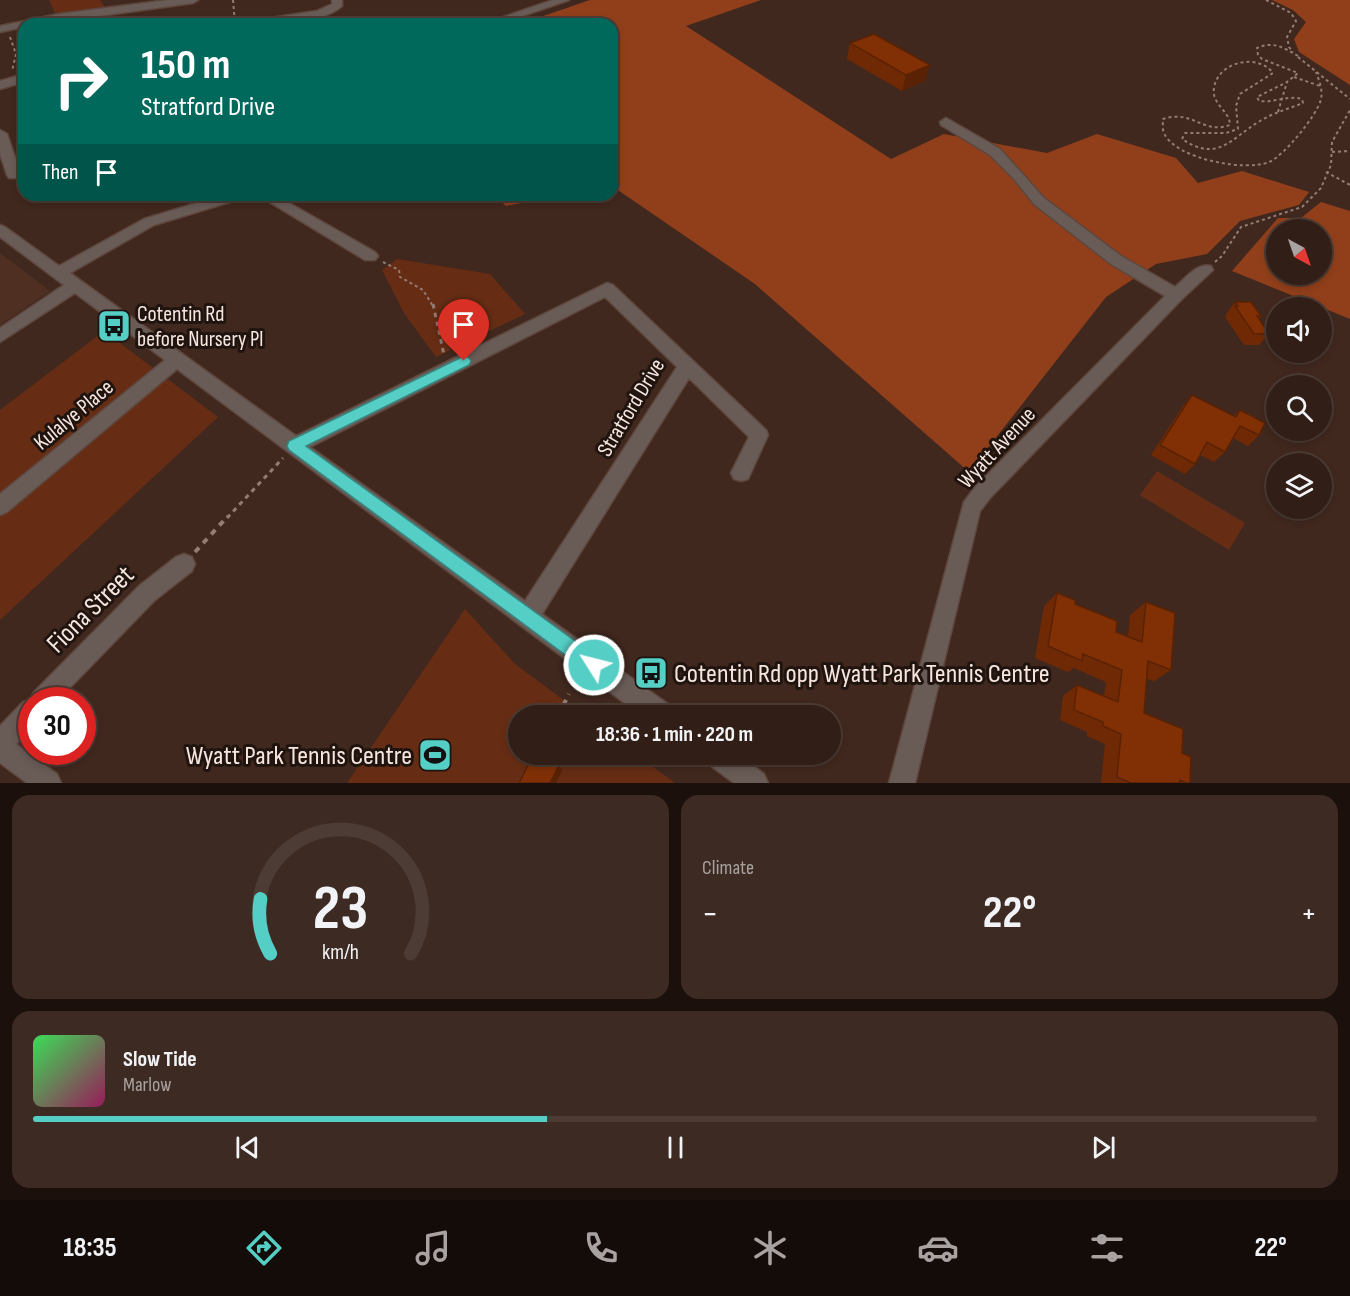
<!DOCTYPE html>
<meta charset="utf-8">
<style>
:root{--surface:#311e16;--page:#3d2b23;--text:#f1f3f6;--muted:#a8a2a1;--line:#4c3c35;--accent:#55cec5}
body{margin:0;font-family:"Sofia Sans Condensed",sans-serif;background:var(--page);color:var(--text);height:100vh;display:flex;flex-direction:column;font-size:22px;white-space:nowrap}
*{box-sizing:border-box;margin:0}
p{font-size:20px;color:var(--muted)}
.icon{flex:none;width:33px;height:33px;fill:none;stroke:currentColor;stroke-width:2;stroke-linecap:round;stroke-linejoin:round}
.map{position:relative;height:783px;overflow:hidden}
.sheet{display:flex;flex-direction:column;gap:12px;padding:12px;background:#1b100c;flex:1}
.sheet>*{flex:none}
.hud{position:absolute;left:18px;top:18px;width:600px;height:183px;border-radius:18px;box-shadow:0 3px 9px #0003,0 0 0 2px var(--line);background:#00695c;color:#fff;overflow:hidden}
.needle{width:39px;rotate:140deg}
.tools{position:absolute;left:1266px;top:219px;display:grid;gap:12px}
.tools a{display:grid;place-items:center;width:66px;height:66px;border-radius:50%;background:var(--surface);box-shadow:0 3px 9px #0003,0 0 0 2px var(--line);font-size:30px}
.speed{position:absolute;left:18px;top:687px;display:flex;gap:12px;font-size:30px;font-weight:700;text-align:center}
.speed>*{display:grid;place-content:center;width:78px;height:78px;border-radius:50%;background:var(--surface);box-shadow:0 3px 9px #0003,0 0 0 2px var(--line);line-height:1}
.speed .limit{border:9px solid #d22;background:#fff;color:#111}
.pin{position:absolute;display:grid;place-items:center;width:51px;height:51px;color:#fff;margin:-62px -26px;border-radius:50% 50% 50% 0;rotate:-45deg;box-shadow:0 0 6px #0007}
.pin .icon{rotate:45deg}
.me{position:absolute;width:66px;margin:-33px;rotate:306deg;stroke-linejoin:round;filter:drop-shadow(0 0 4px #0008)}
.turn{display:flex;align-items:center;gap:21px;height:126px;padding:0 24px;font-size:27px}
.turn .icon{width:78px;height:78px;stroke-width:2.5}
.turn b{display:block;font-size:42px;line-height:51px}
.then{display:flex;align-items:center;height:57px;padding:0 24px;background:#0003;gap:12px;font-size:22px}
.big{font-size:45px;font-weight:700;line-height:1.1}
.sheet .tile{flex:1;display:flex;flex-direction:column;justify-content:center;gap:9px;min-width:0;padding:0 21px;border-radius:18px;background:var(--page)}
.sheet .dial{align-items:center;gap:0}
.dial svg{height:156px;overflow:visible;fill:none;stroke:var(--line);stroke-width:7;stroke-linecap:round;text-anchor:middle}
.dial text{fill:var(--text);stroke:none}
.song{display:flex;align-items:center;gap:18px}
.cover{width:72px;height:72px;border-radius:9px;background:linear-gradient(135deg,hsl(130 70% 55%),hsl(330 70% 35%))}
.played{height:6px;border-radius:3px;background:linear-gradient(90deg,var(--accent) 40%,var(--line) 40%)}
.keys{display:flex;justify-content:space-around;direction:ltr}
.heat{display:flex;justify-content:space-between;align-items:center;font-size:33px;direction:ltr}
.sheet .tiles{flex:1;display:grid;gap:12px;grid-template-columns:1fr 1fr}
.tile:last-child{grid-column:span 2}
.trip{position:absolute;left:508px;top:705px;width:333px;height:60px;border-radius:30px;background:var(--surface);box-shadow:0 3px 9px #0003,0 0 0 2px var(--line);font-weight:700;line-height:60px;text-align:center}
.tabs{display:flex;height:96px;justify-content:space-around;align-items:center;background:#140c09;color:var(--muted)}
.tabs .icon{width:42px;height:42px}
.tabs .on{color:var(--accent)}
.tabs b{font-size:27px;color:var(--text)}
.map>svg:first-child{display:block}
.built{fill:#4e2f22}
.green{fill:#662d14}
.forest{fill:#913f1a;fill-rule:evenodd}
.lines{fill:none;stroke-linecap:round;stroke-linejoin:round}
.minor-casing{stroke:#5e463d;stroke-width:3}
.path-far2{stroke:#927c74;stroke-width:2;stroke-dasharray:3 3;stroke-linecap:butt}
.path-far1{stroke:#927c74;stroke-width:3;stroke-dasharray:4.5 4.5;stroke-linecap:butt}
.path{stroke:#927c74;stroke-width:4;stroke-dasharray:6 6;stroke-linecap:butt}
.minor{fill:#695c57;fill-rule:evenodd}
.wall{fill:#6f2905}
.shaded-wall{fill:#5a2204}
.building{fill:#813006;stroke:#5a2204;stroke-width:1.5}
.route{fill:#55cec5;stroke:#378680;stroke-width:1.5}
.labels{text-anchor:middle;stroke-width:6;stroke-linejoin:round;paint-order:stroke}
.poi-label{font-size:22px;fill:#f7e6df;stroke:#20140f;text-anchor:start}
.street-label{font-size:22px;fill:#f7e6df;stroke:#20140f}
.near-street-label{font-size:27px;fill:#f7e6df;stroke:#20140f}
.near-poi-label{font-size:27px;fill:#f7e6df;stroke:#20140f;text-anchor:start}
</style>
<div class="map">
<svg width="1350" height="783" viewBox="0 0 1350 783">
<rect width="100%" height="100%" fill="#41281e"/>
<!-- built -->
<path class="built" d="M 0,253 L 50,291 L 0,325 Z"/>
<!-- green -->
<path class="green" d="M 49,0 L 100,0 L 105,7 L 55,13 Z
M 397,259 L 490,274 L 525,314 L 436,357 L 404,313 L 382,270 Z
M 104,331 L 218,417 L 0,620 L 0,410 Z
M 1157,471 L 1245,523 L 1229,550 L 1140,495 Z
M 465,609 L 515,664 L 584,715 L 519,716 L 519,754 L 637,755 L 675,783 L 347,783 Z"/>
<!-- forest -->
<path class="forest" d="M 590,0 L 761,0 L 686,26 L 891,159 L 944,134 L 1047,153 L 1097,134 L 1176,158 L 1198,183 L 1242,171 L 1309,192 L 1299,205 L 1240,221 L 1207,254 L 1156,264 L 1106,297 L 969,472 L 755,284 L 612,186 L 612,24 L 520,24 Z
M 1272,0 L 1350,0 L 1350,85 L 1299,52 L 1294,39 L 1306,22 L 1293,10 Z
M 495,195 L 562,195 L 506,206 Z
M 1321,202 L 1350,211 L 1350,319 L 1232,271 L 1278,218 L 1301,218 ZM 1276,230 L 1322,230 L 1322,274 L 1276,274 Z"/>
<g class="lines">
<defs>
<path id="minor" d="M 168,0 L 198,0 L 193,3 L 41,24 L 24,24 L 24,27 L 0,32 L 0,26 L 59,14 Z
M 332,0 L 342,0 L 342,6 C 322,24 272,24 246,24 L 251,21 L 317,11 L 332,4 Z
M 553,0 L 569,0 L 499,24 L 483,24 Z
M 24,74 L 24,82 L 0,89 L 0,81 Z
M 946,118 L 1000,149 L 1044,198 L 1121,256 L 1175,287 C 1185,279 1197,262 1211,266 L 1213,270 L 1182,299 L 990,498 L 980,511 L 915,783 L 889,783 L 964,502 L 976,486 L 1165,296 L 1111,264 L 1034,204 L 1014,179 L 990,155 L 941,125 L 940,122 Z
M 0,130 L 7,134 L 21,175 L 19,178 L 9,178 L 7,175 L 0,154 Z
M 223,195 L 245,195 L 243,198 L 154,225 L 70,273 L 296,436 L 607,283 L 613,285 L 766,430 L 768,435 L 748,479 L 741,481 L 734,479 L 731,473 L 749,437 L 689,378 L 542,614 L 672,707 L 675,716 L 642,716 L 177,369 L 7,512 L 0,515 L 0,494 L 165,360 L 75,293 L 0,342 L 0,328 L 64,285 L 0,237 L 0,225 L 5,227 L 59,266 L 144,219 ZM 605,297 L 677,367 L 525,601 L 310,447 Z
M 258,195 L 275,195 L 375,252 L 378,256 L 375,260 L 365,260 Z
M 184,554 L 192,557 L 195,564 L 192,571 L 155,600 L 58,700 L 32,700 L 32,729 L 16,744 L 57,774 L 61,783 L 27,783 L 0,763 L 0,726 L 23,702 L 30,700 L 34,692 L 139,586 L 176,557 Z
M 704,754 L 738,754 L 764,774 L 768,783 L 734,783 L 707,763 Z"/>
</defs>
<!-- minor casing -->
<use href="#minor" class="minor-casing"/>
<!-- path-far2 -->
<path class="path-far2" d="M 233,0 L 235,24
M 1266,0 L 1291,13 L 1296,21 L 1287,37 L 1289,47 L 1293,52
M 10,37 L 16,54 L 12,71
M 1298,56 C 1283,47 1273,41 1257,48 L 1258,55 L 1262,59 L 1298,73 L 1287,82 L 1257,97 L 1259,101 C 1274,103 1287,95 1302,99 L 1303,103 C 1288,109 1273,113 1260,121 C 1230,139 1218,163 1182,139 L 1185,133 L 1226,133 L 1238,129 L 1236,106 L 1240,94 L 1273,73 C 1258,53 1218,61 1214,88 C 1211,104 1230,111 1230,125 C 1203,135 1193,109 1163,119 C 1163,123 1162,129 1164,133 C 1175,159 1246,172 1269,162 C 1284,156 1318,114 1321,99 C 1323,90 1319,80 1316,72
M 1298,57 L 1350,99
M 1294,77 L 1320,86
M 1278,112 L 1287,82
M 1332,152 L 1350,151
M 1326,172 L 1350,185
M 383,262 L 399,270 L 400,277 L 423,290 L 433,306
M 1215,262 L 1222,256 L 1241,227 L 1302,207 L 1321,188 L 1331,165 L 1332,142 L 1350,110"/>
<!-- path-far1 -->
<path class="path-far1" d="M 433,304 L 444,355
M 227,518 L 283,458"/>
<!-- path -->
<path class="path" d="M 195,552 L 228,516
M 558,716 L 569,694"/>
<!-- minor -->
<use href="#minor" class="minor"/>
</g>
<!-- wall -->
<path class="wall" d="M 850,43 L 925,81 L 902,91 L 847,59 Z
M 1235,302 L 1261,316 L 1259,319 L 1269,334 L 1259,345 L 1244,345 L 1225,317 L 1227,315 L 1226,314 Z
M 1192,395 L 1234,416 L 1240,410 L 1259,435 L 1248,446 L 1233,438 L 1225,452 L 1214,462 L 1200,455 L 1195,464 L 1185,474 L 1151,455 L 1183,406 Z
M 1057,593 L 1116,632 L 1128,637 L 1130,615 L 1146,602 L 1171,670 L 1154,681 L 1147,679 L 1144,713 L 1182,753 L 1190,783 L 1101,783 L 1105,744 L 1087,736 L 1087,732 L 1060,720 L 1063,696 L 1077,685 L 1104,696 L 1106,682 L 1074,668 L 1068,672 L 1035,658 L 1044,606 Z"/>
<!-- shaded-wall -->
<path class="shaded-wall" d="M 930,65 L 925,81 L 902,91 L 906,75 Z
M 559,765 L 562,771 L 556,783 L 550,783 Z"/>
<!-- building -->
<path class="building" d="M 874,34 L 930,65 L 906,75 L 850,43 Z
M 1235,302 L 1251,302 L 1261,316 L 1257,316 L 1269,334 L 1254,334 L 1235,306 L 1238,306 Z
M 1192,395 L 1236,417 L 1240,410 L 1265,423 L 1259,435 L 1240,426 L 1225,452 L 1207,442 L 1195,464 L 1160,445 Z
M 1057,593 L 1075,600 L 1075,604 L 1117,621 L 1116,632 L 1142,642 L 1146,602 L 1175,613 L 1171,670 L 1148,661 L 1144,713 L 1183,729 L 1182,753 L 1191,757 L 1190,783 L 1186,783 L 1180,780 L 1179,783 L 1131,783 L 1117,777 L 1121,734 L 1103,726 L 1103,722 L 1074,710 L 1077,685 L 1118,702 L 1122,670 L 1083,654 L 1082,661 L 1048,646 Z
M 534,754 L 539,754 L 559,765 L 550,783 L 519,783 Z"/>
<!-- route -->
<path class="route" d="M 464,356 L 469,358 L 471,361 L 469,365 L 306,446 L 600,659 L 602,665 L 600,671 L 594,674 L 587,671 L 289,450 L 287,446 L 289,441 Z"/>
<!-- icons -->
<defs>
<symbol id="bus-square" viewBox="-11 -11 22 22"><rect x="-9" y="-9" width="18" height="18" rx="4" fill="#55cec5" stroke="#20140f"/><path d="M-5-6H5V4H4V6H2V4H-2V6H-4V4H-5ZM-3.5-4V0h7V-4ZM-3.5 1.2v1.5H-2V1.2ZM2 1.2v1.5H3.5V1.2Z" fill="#111"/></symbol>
<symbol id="stadium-square" viewBox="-11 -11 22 22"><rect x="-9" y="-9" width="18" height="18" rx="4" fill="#55cec5" stroke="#20140f"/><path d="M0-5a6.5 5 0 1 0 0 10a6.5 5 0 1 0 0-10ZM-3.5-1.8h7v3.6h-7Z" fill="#111"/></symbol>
</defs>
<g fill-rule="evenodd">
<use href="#bus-square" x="95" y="307" width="38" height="38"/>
<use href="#bus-square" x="632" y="654" width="38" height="38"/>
<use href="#stadium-square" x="416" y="736" width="38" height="38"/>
</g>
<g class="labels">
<!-- poi labels -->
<g class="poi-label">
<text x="137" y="321">Cotentin Rd<tspan x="137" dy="25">before Nursery Pl</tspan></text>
</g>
<!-- street labels -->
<g class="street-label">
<text transform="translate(630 407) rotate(-59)" y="8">Stratford Drive</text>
<text transform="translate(73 414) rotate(-40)" y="8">Kulalye Place</text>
<text transform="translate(996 447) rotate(-47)" y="8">Wyatt Avenue</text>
</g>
<!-- near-street labels -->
<g class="near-street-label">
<text transform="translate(90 609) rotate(-45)" y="9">Fiona Street</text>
</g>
<!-- near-poi labels -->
<g class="near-poi-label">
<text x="674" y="682">Cotentin Rd opp Wyatt Park Tennis Centre</text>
<text x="412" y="764" text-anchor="end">Wyatt Park Tennis Centre</text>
</g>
</g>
</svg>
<div class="tools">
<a><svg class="needle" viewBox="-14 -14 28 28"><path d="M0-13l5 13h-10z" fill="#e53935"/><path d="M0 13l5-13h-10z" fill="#a8a2a1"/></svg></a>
<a><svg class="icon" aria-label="sound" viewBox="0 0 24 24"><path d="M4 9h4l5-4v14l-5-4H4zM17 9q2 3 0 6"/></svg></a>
<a><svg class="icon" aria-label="search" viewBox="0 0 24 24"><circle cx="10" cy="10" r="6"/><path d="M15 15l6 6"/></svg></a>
<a><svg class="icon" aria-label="layers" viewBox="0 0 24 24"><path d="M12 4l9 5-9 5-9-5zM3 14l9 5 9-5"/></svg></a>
</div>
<div class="speed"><div class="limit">30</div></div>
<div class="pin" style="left:464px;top:361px;background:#d93025"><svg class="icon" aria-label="arrive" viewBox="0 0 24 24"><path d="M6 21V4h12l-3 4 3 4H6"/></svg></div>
<svg class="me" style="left:594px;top:665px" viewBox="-20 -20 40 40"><circle r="17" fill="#55cec5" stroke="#fff" stroke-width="3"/><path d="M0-11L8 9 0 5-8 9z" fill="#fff"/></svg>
<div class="trip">18:36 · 1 min · 220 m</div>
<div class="hud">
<div class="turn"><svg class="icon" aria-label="right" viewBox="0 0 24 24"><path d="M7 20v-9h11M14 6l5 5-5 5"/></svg><div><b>150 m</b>Stratford Drive</div></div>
<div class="then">Then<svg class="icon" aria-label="arrive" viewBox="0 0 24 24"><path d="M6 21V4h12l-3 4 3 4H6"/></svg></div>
</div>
</div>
<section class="sheet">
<div class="tiles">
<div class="tile dial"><svg viewBox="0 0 100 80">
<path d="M14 69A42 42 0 1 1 86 69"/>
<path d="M14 69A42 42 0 0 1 9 41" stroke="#55cec5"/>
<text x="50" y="56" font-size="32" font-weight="700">23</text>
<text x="50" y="72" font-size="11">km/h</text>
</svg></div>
<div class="tile"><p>Climate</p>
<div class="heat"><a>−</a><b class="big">22°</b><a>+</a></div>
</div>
<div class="tile">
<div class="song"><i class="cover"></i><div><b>Slow Tide</b><p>Marlow</p></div></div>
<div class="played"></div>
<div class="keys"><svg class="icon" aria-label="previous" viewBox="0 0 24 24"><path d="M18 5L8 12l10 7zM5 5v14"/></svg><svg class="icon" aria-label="pause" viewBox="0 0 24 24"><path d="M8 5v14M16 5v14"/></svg><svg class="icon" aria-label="next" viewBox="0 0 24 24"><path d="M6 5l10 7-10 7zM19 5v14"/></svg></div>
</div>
</div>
</section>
<nav class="tabs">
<b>18:35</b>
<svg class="icon on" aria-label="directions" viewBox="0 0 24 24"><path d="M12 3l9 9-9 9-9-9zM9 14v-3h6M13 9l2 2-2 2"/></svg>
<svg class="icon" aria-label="music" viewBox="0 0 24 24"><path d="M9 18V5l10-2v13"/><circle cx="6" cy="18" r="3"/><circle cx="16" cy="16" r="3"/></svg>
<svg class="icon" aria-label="phone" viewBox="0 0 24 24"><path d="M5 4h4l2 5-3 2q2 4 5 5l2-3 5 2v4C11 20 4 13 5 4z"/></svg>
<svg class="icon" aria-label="climate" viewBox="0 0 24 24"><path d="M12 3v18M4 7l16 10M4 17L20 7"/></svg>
<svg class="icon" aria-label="car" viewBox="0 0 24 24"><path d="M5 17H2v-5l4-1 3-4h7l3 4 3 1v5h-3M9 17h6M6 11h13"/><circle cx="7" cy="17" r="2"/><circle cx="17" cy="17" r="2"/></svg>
<svg class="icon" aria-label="filters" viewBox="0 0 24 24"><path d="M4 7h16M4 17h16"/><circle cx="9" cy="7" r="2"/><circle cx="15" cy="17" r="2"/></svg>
<b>22°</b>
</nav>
